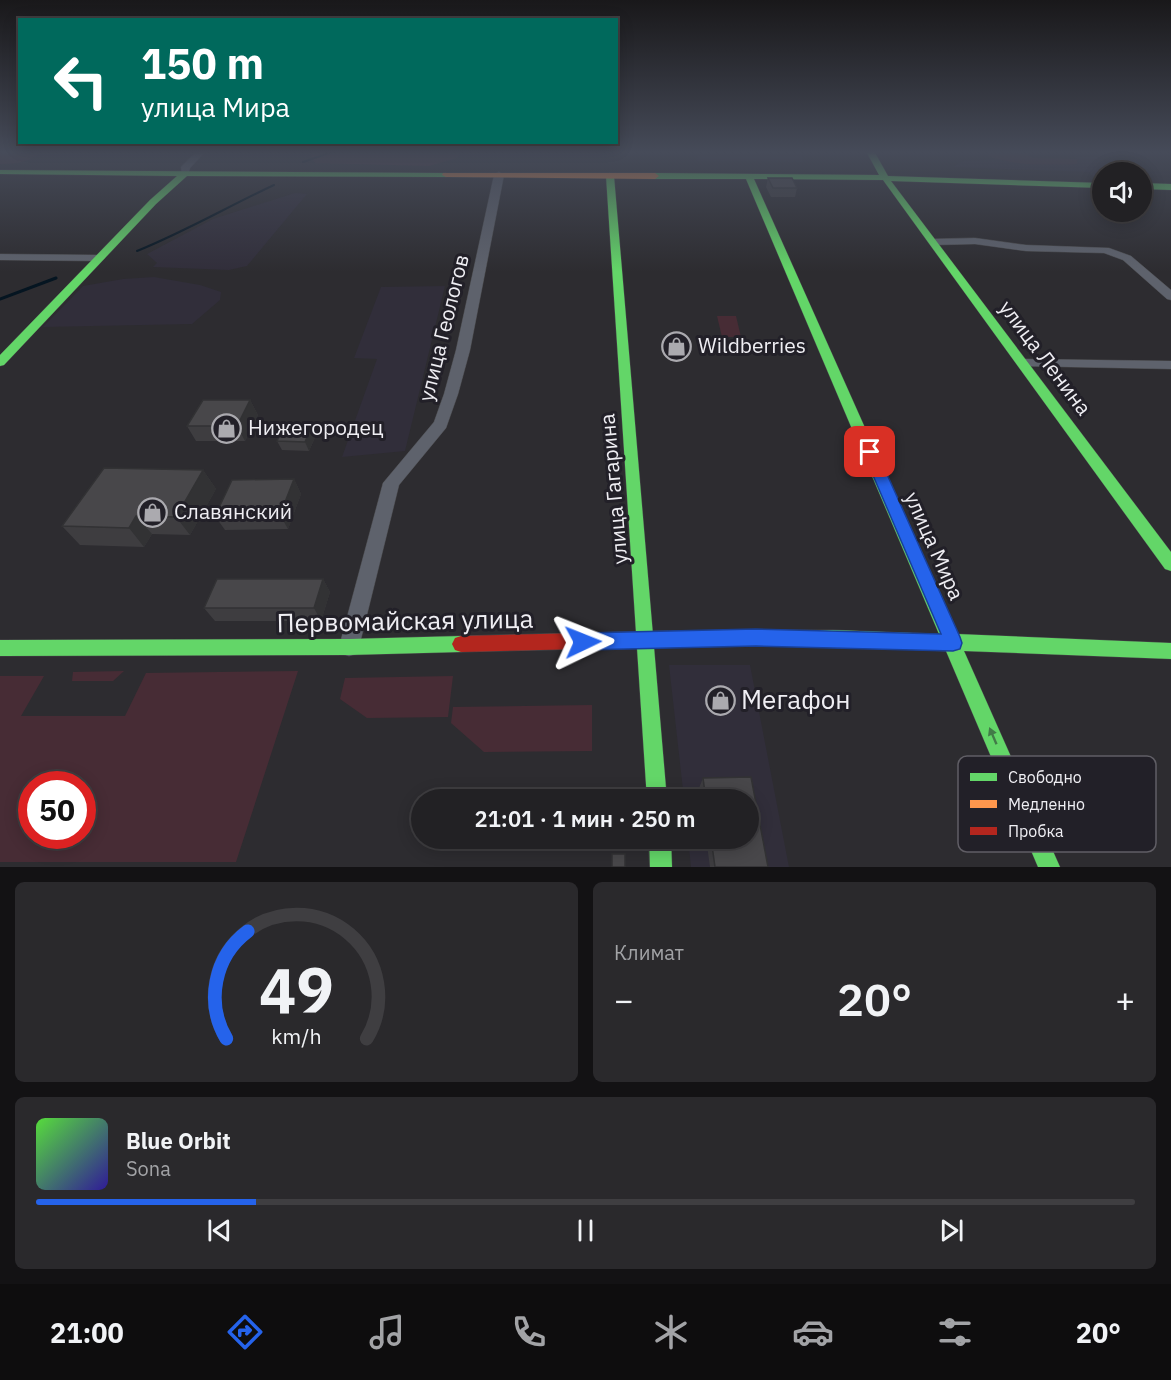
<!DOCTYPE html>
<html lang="ru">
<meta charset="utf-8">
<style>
:root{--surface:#222124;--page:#2a292c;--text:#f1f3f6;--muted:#a2a3a6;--line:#3f3e41;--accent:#2563eb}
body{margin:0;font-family:"IBM Plex Sans",sans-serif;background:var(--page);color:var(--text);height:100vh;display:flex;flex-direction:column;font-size:22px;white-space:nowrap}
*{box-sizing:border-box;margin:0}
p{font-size:20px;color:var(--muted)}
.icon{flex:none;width:33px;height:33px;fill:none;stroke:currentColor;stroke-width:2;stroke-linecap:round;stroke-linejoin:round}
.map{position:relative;height:867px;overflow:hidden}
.panel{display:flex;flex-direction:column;gap:15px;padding:15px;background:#131214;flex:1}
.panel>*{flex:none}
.guide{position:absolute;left:18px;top:18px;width:600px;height:126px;border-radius:0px;box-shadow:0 3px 15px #0003,0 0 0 2px var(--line);background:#00695c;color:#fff;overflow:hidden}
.tools{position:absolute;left:1092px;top:162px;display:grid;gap:12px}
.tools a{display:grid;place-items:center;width:60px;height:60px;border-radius:50%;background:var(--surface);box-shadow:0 3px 15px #0003,0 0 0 2px var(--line);font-size:30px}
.speed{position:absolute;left:18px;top:771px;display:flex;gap:12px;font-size:30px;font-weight:700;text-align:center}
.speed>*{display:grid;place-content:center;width:78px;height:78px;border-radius:50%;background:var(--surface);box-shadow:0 3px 15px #0003,0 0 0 2px var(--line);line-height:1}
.speed .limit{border:9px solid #d22;background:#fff;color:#111}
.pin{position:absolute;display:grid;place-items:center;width:51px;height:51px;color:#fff;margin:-26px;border-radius:12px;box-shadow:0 3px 9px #0006}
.me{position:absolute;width:66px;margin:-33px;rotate:88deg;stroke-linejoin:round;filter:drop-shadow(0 0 4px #0008)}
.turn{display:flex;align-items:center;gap:21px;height:126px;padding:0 24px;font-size:27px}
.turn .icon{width:78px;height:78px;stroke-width:2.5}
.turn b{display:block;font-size:42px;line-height:51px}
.big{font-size:45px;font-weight:600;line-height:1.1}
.panel .tile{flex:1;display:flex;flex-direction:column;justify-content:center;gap:9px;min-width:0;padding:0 21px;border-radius:9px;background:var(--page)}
.panel .dial{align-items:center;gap:0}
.dial svg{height:156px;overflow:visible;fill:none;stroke:var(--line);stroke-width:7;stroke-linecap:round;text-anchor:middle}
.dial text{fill:var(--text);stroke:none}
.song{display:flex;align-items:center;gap:18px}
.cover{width:72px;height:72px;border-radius:9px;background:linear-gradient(135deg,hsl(110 70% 55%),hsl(250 70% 35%))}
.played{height:6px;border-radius:3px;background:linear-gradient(90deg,var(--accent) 20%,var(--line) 20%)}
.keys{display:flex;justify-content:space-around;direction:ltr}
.heat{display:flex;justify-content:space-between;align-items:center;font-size:33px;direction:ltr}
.panel .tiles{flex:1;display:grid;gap:15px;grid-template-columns:1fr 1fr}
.tile:last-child{grid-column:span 2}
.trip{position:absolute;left:411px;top:789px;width:348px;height:60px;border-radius:30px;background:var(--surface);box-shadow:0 3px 15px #0003,0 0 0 2px var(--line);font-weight:600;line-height:60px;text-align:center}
.tab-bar{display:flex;height:96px;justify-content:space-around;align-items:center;background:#0e0d0e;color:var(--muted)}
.tab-bar .icon{width:42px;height:42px}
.tab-bar .on{color:var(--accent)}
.tab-bar b{font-size:27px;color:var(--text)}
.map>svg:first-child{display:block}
.built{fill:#312e3a}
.green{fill:#472c35;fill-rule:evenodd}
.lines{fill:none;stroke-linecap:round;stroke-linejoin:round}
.stream-far1{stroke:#051521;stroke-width:2}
.stream{stroke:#051521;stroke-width:3}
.street-casing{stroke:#48484a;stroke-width:1}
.fast-casing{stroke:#48484a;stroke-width:1}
.slow-casing{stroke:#48484a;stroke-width:1}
.jam-casing{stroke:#48484a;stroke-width:1}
.street{fill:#5e626c;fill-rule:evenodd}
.fast{fill:#63d668;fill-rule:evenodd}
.slow{fill:#ff974d;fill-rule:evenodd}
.jam{fill:#b3261e;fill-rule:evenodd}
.wall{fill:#3e3d40}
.shaded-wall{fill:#323234}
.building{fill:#48474a;stroke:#323234;stroke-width:1.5}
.oneway{fill:#427b48}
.route{fill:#2563eb;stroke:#184099;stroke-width:1.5}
.labels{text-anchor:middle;stroke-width:6;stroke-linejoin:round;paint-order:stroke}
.street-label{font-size:21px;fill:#efeef3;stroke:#222028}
.poi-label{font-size:21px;fill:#efeef3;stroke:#222028;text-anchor:start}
.near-street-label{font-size:26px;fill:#efeef3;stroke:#222028}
.near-poi-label{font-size:26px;fill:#efeef3;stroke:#222028;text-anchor:start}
.key{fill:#222028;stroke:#605e65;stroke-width:1.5}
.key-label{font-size:16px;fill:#efeef3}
</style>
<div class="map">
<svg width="1171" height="867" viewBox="0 0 1171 867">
<rect width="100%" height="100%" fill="#2d2c30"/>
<!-- built -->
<path class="built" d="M 696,151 L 799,151 L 804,162 L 698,161 Z
M 1075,157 L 1097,157 L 1121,172 L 1102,172 L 1102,180 L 1097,180 L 1089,172 L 953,167 L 963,161 L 999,159 L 1038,164 L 1077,159 Z
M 295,193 L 307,194 L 247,266 L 229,270 L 153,267 L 157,263 L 147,254 L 213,219 Z
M 154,277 L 200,285 L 221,292 L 220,300 L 192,324 L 43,327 L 83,286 L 123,279 Z
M 445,286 L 405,451 L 342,457 L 377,359 L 354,358 L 381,287 Z
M 669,665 L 750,665 L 789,867 L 691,867 L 688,839 L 748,838 L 748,800 L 684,799 Z"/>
<!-- green -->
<path class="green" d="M 0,151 L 38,151 L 39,152 C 30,163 13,164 0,164 Z
M 317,151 L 463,151 L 457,158 L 429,166 L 316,163 L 311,159 L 312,154 Z
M 989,151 L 1022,151 L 1033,158 L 1077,159 L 1077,164 C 1049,165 1015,166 988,156 Z
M 717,316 L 736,316 L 741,337 L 722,337 Z
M 124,671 L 113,681 L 72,681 L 73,672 Z
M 298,671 L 236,862 L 0,862 L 0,676 L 44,676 L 21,716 L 125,716 L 146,673 ZM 82,784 L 82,836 L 32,836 L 32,784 Z
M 453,676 L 448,717 L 367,718 L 340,699 L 345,678 Z
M 592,705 L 592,751 L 484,752 L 451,723 L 453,707 Z"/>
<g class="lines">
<!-- stream-far1 -->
<path class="stream-far1" d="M 303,162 L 335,151
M 137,251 C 184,232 227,207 274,185"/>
<!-- stream -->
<path class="stream" d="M 0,299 L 56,278"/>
<defs>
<path id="street" d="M 197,151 L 206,151 L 190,168 L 188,175 L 182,175 L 181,167 Z
M 499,172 L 504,175 L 470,350 L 458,394 L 446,428 L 399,485 L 359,647 L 356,654 L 349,656 L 342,654 L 339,647 L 383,483 L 434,422 L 444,394 L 456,350 L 494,175 Z
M 975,238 L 1026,245 L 1109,248 L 1131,256 L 1171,290 L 1171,300 L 1167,299 L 1123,260 L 1104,253 L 1026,251 L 975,244 L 934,245 L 929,242 L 934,239 Z
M 0,254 L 99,255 L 105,258 L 99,261 L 0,260 Z
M 1024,359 L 1171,361 L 1171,369 L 1019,366 L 1017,363 Z"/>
<path id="fast" d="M 866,151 L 874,151 L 888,176 L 1102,183 L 1102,188 L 891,181 L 1171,552 L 1171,571 L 1165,569 L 883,180 L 754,179 L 957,634 L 1171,643 L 1171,659 L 964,651 L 1060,867 L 1038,867 L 946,651 L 833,646 L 667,647 L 661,645 L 658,639 L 661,633 L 667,631 L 833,630 L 939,634 L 746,179 L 655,179 L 651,176 L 655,173 L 879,175 Z
M 0,170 L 446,173 L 450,175 L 446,177 L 187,176 L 156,204 L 4,365 L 0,366 L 0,355 L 150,200 L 177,176 L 0,174 Z
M 610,173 L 614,176 L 667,800 L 647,800 L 606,176 Z
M 1142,183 L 1171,184 L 1171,190 L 1142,189 Z
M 461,636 L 467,638 L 470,644 L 467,650 L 461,652 L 349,655 L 0,656 L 0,640 L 349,639 Z
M 649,838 L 671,838 L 672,867 L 650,867 Z"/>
<path id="slow" d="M 443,173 L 655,173 L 659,176 L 655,179 L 446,177 L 442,175 Z"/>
<path id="jam" d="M 667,631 L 673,633 L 676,639 L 673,645 L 667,647 L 461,652 L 455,650 L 452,644 L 455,638 L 461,636 Z"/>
</defs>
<!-- street casing -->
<use href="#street" class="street-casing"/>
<!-- fast casing -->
<use href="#fast" class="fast-casing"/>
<!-- slow casing -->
<use href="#slow" class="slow-casing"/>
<!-- jam casing -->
<use href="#jam" class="jam-casing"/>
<!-- street -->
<use href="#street" class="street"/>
<!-- fast -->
<use href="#fast" class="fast"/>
<!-- slow -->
<use href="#slow" class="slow"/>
<!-- jam -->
<use href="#jam" class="jam"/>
</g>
<!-- wall -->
<path class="wall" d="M 768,178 L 797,188 L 795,197 L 771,197 L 766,187 Z
M 250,400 L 258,415 L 245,441 L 196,441 L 187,426 Z
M 313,423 L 317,433 L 309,451 L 282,450 L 277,441 Z
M 203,470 L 216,489 L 190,535 L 152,534 L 144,547 L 80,545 L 62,526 Z
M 294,479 L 301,494 L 288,529 L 225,530 L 215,516 Z
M 323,579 L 330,592 L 321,621 L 215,621 L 204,608 Z
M 751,777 L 768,867 L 710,867 L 706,838 L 748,838 L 748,800 L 701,800 L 699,788 L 703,778 Z"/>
<!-- shaded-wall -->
<path class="shaded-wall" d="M 250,400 L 258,415 L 245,441 L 237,426 Z
M 313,423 L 317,433 L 309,451 L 305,442 Z
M 203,470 L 216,489 L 190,535 L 176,517 Z
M 294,479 L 301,494 L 288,529 L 280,515 Z
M 136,516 L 152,534 L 144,547 L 129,528 Z
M 323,579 L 330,592 L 321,621 L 314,608 Z"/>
<!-- building -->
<path class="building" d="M 768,178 L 792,178 L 797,188 L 773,188 Z
M 203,400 L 250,400 L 237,426 L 187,426 Z
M 286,422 L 313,423 L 305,442 L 277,441 Z
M 104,468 L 203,470 L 176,517 L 136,516 L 129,528 L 62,526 Z
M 294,479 L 280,515 L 215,516 L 232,480 Z
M 217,579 L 323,579 L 314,608 L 204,608 Z
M 751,777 L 768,867 L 715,867 L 711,838 L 748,838 L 748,800 L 706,800 L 703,778 Z
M 612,854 L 625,854 L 625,867 L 612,867 Z"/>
<!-- one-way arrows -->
<defs><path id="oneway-solid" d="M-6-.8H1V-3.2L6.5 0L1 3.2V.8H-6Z" transform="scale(1.5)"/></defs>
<use class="oneway" href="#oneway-solid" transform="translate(993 736) rotate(-113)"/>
<!-- sky -->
<linearGradient id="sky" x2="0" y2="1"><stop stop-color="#19181a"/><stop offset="0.56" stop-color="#464b59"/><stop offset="1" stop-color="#464b59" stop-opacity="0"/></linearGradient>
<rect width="1171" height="272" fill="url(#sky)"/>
<!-- route -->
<path class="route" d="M 870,447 L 877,452 L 960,637 L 962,643 L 960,649 L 953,651 L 756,646 L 583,650 L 577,647 L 574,642 L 577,636 L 583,633 L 756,629 L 941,634 L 863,452 Z"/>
<!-- icons -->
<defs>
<symbol id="shop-ring" viewBox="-11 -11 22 22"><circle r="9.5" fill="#222028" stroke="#abaaaf" stroke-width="1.5"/><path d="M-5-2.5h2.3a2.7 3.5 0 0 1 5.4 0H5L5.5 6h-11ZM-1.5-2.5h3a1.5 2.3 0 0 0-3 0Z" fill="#abaaaf"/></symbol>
</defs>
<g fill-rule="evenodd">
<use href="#shop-ring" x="660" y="330" width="33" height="33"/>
<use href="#shop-ring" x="210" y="412" width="33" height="33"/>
<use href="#shop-ring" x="136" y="496" width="33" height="33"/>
<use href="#shop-ring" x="704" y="684" width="33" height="33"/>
</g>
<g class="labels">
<!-- street labels -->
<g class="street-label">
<text transform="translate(444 328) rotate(-76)" y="7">улица Геологов</text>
<text transform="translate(1045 358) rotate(53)" y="7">улица Ленина</text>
<text transform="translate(614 489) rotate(-95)" y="7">улица Гагарина</text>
<text transform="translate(934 546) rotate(66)" y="7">улица Мира</text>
</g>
<!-- poi labels -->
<g class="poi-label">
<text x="698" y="353">Wildberries</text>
<text x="248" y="435">Нижегородец</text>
<text x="174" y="519">Славянский</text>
</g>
<!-- near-street labels -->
<g class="near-street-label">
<text transform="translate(405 621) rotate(-1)" y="9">Первомайская улица</text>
</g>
<!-- near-poi labels -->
<g class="near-poi-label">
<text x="741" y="709">Мегафон</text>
</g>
</g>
<!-- legend -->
<rect x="958" y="756" width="198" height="96" rx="9" class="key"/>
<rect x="970" y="773" width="27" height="8" fill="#63d668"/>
<rect x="970" y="800" width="27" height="8" fill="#ff974d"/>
<rect x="970" y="827" width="27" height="8" fill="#b3261e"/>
<g class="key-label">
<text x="1008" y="783">Свободно</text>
<text x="1008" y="810">Медленно</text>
<text x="1008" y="837">Пробка</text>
</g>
</svg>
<div class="tools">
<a><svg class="icon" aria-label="sound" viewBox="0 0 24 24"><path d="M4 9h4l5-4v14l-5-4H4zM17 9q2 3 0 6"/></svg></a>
</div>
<div class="speed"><div class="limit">50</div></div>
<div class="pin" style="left:870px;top:452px;background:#d93025"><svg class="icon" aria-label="arrive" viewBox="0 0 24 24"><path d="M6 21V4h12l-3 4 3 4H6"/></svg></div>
<svg class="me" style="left:583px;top:642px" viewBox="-20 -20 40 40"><path d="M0-17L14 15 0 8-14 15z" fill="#2563eb" stroke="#fff" stroke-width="4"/></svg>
<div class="trip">21:01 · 1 мин · 250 m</div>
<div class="guide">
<div class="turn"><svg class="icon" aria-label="left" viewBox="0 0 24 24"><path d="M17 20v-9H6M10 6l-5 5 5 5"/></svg><div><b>150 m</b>улица Мира</div></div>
</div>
</div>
<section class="panel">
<div class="tiles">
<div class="tile dial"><svg viewBox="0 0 100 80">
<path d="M14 69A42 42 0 1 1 86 69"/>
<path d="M14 69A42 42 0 0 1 25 14" stroke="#2563eb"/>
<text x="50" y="56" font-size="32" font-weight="700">49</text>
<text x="50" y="72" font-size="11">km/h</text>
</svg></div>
<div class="tile"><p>Климат</p>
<div class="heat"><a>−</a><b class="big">20°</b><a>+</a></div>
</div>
<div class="tile">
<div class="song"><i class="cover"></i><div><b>Blue Orbit</b><p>Sona</p></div></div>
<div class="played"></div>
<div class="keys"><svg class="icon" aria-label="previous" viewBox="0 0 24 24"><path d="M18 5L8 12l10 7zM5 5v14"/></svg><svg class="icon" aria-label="pause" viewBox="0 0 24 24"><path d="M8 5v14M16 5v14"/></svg><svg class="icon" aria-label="next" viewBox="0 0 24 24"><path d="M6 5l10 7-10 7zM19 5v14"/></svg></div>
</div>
</div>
</section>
<nav class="tab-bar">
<b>21:00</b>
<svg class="icon on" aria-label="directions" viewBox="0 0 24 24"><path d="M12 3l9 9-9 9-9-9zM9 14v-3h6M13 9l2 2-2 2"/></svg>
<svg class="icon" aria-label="music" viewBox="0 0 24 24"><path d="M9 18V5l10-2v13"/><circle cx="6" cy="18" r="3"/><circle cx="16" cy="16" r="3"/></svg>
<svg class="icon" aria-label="phone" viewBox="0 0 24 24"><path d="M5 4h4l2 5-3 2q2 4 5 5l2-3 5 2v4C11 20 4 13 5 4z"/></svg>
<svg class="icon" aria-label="climate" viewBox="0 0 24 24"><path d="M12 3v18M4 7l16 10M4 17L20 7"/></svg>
<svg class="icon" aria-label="car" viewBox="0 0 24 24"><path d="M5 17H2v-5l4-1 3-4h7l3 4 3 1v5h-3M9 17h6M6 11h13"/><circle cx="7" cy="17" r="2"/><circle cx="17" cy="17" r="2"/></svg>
<svg class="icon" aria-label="filters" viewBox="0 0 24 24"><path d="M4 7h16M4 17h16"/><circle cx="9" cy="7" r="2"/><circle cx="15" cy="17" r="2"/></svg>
<b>20°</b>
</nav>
